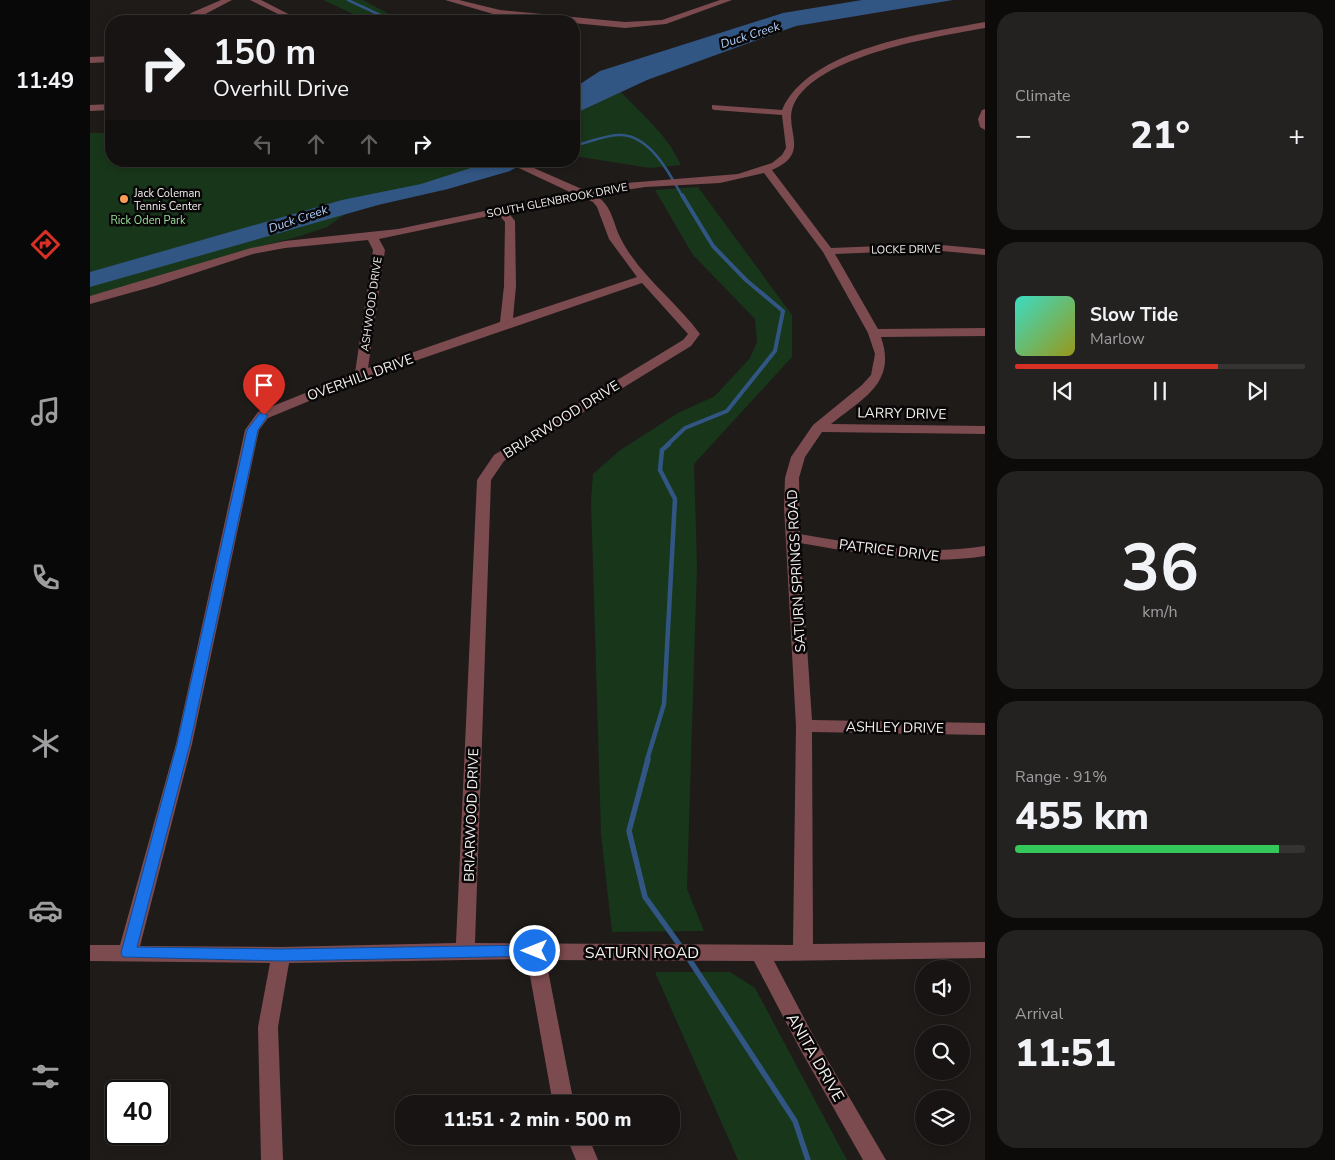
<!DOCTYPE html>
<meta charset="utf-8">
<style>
:root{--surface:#171413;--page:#242121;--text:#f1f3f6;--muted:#9e9ea0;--line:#363333;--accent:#d93025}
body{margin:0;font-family:"Nunito Sans",sans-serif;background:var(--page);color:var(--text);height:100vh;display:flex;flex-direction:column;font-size:19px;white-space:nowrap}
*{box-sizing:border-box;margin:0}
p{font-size:16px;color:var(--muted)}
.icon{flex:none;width:28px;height:28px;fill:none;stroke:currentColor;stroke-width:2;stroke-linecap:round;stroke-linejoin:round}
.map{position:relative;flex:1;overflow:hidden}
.side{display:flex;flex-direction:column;gap:12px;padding:12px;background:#0d0b0a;width:350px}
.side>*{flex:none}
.guide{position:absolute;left:15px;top:15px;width:475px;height:152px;border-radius:20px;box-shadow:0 2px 8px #0003,0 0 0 1px var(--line);background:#171413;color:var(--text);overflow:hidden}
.fabs{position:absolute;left:825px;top:960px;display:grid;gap:10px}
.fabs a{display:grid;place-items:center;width:55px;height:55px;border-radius:50%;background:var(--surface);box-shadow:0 2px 8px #0003,0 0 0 1px var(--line);font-size:25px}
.speed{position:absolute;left:15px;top:1080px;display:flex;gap:10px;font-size:25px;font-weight:700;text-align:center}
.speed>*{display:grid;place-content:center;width:65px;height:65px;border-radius:50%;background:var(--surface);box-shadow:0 2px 8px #0003,0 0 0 1px var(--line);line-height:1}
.speed .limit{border:2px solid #111;border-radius:8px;background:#fff;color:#111}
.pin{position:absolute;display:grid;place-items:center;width:42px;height:42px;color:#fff;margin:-51px -21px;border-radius:50% 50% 50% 0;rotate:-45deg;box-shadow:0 0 5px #0007}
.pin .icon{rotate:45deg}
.me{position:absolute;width:55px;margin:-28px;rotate:270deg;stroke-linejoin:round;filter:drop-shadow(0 0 4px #0008)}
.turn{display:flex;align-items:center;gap:18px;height:105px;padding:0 25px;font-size:22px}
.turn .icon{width:65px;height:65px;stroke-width:2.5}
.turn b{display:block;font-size:35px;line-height:42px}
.lanes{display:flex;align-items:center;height:48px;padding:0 25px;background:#0003;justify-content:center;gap:25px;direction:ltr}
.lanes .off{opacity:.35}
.big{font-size:38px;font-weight:800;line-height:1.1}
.side .widget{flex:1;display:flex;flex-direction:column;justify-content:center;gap:8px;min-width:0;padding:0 18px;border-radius:20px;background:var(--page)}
.side .dial{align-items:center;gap:0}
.dial b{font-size:65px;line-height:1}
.song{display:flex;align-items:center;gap:15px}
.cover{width:60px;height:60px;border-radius:8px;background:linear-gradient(135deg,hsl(170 70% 55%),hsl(60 70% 35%))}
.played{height:5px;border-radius:2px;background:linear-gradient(90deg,var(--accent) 70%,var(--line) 70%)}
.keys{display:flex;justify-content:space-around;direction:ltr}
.heat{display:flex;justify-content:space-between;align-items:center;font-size:28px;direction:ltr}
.charge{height:8px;border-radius:4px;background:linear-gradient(90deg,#34c759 91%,var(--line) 0)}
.trip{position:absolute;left:305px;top:1095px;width:285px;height:50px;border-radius:20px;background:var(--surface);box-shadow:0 2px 8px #0003,0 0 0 1px var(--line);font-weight:800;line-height:50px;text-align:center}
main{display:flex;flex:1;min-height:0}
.tab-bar{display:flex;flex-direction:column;width:90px;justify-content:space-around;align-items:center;background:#090808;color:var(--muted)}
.tab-bar .icon{width:35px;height:35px}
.tab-bar .on{color:var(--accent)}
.tab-bar b{font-size:22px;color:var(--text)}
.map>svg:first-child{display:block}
.green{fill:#18361a}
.water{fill:#325684}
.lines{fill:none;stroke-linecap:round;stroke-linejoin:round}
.stream-far3{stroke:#325684;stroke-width:2.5}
.stream-far2{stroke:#325684;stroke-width:4}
.stream-far1{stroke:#325684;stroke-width:4.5}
.stream{stroke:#325684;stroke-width:5.5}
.minor{fill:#7c4b4f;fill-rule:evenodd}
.route{fill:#1a73e8;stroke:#114b97}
.poi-dot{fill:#fd9c56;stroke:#080606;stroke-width:2}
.labels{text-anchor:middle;stroke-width:5;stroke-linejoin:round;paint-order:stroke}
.far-poi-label{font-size:11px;fill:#f3f0ee;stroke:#080606;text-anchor:start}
.far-street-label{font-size:11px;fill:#f3f0ee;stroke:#080606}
.far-park-label{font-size:11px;fill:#9ae19c;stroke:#080606}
.far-water-label{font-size:12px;font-style:italic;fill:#b2d2fe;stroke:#080606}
.street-label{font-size:14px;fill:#f3f0ee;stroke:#080606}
.near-street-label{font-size:16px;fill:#f3f0ee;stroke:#080606}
</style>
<main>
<nav class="tab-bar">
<b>11:49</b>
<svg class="icon on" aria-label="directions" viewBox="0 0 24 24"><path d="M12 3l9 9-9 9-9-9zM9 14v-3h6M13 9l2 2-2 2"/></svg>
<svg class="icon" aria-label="music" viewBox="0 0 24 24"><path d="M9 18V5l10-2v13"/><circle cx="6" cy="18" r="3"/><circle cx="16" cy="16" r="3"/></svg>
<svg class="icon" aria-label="phone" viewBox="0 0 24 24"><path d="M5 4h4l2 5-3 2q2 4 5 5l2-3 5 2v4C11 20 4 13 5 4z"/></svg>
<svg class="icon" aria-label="climate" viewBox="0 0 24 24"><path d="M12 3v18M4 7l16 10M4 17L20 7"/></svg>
<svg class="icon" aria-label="car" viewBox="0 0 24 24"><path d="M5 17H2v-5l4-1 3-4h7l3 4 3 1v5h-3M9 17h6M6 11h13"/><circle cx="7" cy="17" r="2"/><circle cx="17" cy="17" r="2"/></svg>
<svg class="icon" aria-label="filters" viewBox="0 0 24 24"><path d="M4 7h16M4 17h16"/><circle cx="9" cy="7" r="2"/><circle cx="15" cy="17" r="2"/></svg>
</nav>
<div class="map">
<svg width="895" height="1160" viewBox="0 0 895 1160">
<rect width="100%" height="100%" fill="#1f1b19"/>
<!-- green -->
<path class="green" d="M 233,0 L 273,0 L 312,21 L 278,21 Z
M 531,92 C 553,116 577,134 591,165 L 560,168 L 484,156 L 484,114 Z
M 0,133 L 21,133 L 21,161 L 406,161 L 420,171 L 257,213 L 237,227 L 207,237 L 144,253 L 53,283 L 0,297 Z
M 608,187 L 702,315 L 702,357 L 604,464 L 607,566 L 597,889 L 614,931 L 522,932 L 511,834 L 501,500 L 503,474 L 529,451 L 588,413 L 625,396 L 660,358 L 667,342 L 665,319 L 603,255 L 565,190 Z
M 565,972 L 640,972 L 665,988 L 757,1160 L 648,1160 Z"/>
<!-- water -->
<path class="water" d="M 772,0 L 863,0 L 706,26 L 557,80 L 484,114 L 484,88 L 510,71 L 693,13 Z
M 395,161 L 437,161 L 420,171 L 358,189 L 288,205 L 0,287 L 0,272 L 252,200 L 331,184 L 390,165 Z"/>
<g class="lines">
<!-- stream-far3 -->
<path class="stream-far3" d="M 258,0 L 303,21
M 484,142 L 490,144 C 503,141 518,134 532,135 C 561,137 580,174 592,196"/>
<!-- stream-far2 -->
<path class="stream-far2" d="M 577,445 L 595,428 L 637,411 L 685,351 L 693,311 L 656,280 L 623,246 L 592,195"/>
<!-- stream-far1 -->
<path class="stream-far1" d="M 557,760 L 574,704 L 585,499 L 570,470 L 572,450 L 579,444"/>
<!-- stream -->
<path class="stream" d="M 558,759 L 539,831 L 555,897 L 591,947
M 597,956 L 705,1121 L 718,1160"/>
<!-- minor -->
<path class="minor" d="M 131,0 L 142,0 L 102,21 L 93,21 L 101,13 Z
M 160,0 L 171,0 L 212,21 L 202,21 Z
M 355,0 L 369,0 L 410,10 L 535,22 L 572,20 L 630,0 L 642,0 L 576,24 L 535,28 L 410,16 Z
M 895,22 L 895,28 C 845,37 735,54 706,100 C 689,127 725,152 682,170 L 741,248 L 841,244 L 895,249 L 895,255 L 841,250 L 745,254 L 788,329 L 895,328 L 895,336 L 791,337 C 807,383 773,398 741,424 L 895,426 L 895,434 L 732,432 L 715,457 L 709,478 L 710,534 C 772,545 832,556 895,546 L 895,556 C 832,566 773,554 710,543 L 722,720 L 895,723 L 895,735 L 722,732 L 723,944 L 895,942 L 895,958 L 684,961 L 724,1037 L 796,1160 L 773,1160 L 710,1049 L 664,961 L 456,960 L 484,1104 L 463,1104 L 437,959 L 199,963 L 188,1027 L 193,1160 L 171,1160 L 168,1027 L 180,963 L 0,961 L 0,945 L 30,945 L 86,744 L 155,430 L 168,412 L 265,373 L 283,250 L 278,240 L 195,248 L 163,254 L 65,286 L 0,304 L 0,296 L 161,248 L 195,241 L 308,229 L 482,193 L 414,161 L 428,161 L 494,190 L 536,183 L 648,174 L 682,163 L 692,155 L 696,148 L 692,115 L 625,110 L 622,109 L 622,105 L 692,110 C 719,48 836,33 895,22 ZM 674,173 L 733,252 L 778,333 L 785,354 L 781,375 L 772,385 L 723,425 L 701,457 L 695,478 L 694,507 L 706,726 L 703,945 L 385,943 L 401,480 L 414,461 L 601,346 L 610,334 C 586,301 550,276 531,239 C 523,224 522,203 504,195 L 555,187 L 630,183 ZM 492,197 L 503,202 L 507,207 L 519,239 L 547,277 L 423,318 L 426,286 L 425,221 L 418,212 ZM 408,214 L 415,222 L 414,286 L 410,322 L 278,368 L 295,250 L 289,239 ZM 552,283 L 598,334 L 593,340 L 404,455 L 387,480 L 366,943 L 191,947 L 50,946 L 102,744 L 169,430 L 178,418 L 275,378 Z
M 21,56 L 21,62 L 0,63 L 0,57 Z
M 21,104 L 21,110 L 0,111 L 0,105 Z
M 895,109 L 895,130 L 890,127 L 888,119 L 892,110 Z
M 476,1136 L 498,1136 L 508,1160 L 486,1160 Z"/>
</g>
<!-- route -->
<path class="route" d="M 170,413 L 178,415 L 168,430 L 100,744 L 47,947 L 191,949 L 445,945 L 451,947 L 453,951 L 451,956 L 191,961 L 33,957 L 31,953 L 87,744 L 157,430 Z"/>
<!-- markers -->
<circle class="poi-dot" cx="34" cy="199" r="5"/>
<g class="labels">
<!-- far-poi labels -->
<g class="far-poi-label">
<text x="44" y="197">Jack Coleman<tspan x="44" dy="13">Tennis Center</tspan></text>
</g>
<!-- far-street labels -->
<g class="far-street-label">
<text transform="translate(467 200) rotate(-11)" y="4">SOUTH GLENBROOK DRIVE</text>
<text transform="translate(816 249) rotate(-1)" y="4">LOCKE DRIVE</text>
<text transform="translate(281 304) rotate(-82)" y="4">ASHWOOD DRIVE</text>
</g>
<!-- far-park labels -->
<g class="far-park-label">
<text x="58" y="224">Rick Oden Park</text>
</g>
<!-- far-water labels -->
<g class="far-water-label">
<text transform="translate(660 35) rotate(-18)" y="4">Duck Creek</text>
<text transform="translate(208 219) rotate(-19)" y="4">Duck Creek</text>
</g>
<!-- street labels -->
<g class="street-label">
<text transform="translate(270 377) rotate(-20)" y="5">OVERHILL DRIVE</text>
<text transform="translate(812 413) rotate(1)" y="5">LARRY DRIVE</text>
<text transform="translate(471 419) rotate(-32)" y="5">BRIARWOOD DRIVE</text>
<text transform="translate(799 550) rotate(7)" y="5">PATRICE DRIVE</text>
<text transform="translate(706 571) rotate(-93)" y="5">SATURN SPRINGS ROAD</text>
<text transform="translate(805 727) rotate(1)" y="5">ASHLEY DRIVE</text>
<text transform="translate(381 815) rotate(-88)" y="5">BRIARWOOD DRIVE</text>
</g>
<!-- near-street labels -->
<g class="near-street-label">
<text x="552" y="958">SATURN ROAD</text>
<text transform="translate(726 1057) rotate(60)" y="6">ANITA DRIVE</text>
</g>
</g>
</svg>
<div class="fabs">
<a><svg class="icon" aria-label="sound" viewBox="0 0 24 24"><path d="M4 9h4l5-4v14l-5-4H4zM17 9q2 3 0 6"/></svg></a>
<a><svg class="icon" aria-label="search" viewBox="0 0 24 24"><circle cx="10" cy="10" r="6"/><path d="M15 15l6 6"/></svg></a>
<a><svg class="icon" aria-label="layers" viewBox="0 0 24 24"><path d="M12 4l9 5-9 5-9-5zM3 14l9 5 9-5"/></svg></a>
</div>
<div class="speed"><div class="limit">40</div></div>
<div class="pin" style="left:174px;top:415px;background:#d93025"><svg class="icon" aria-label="arrive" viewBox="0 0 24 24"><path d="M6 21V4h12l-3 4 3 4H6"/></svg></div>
<svg class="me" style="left:445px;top:951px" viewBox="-20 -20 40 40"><circle r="17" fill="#1a73e8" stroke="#fff" stroke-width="3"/><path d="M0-11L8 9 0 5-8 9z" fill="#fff"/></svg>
<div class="trip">11:51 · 2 min · 500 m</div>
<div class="guide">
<div class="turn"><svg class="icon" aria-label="right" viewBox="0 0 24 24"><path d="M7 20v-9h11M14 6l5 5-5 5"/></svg><div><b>150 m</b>Overhill Drive</div></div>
<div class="lanes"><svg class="icon off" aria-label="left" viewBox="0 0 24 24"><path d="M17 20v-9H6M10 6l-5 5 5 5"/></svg><svg class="icon off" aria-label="ahead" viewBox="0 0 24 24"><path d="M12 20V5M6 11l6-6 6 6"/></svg><svg class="icon off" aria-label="ahead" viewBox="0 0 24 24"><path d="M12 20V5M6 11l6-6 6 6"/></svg><svg class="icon" aria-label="right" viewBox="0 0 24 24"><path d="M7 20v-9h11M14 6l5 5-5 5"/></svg></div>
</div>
</div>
<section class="side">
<div class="widget"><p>Climate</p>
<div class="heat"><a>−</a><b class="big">21°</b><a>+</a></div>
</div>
<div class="widget">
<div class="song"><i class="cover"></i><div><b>Slow Tide</b><p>Marlow</p></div></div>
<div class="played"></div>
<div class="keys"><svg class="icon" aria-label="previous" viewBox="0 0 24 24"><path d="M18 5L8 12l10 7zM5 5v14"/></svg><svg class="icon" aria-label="pause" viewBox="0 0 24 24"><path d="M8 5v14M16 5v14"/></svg><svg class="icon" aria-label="next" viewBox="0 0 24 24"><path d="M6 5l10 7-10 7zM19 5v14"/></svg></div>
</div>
<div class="widget dial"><b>36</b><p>km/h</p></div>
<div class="widget"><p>Range · 91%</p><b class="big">455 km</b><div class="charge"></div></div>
<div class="widget"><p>Arrival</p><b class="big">11:51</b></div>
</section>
</main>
